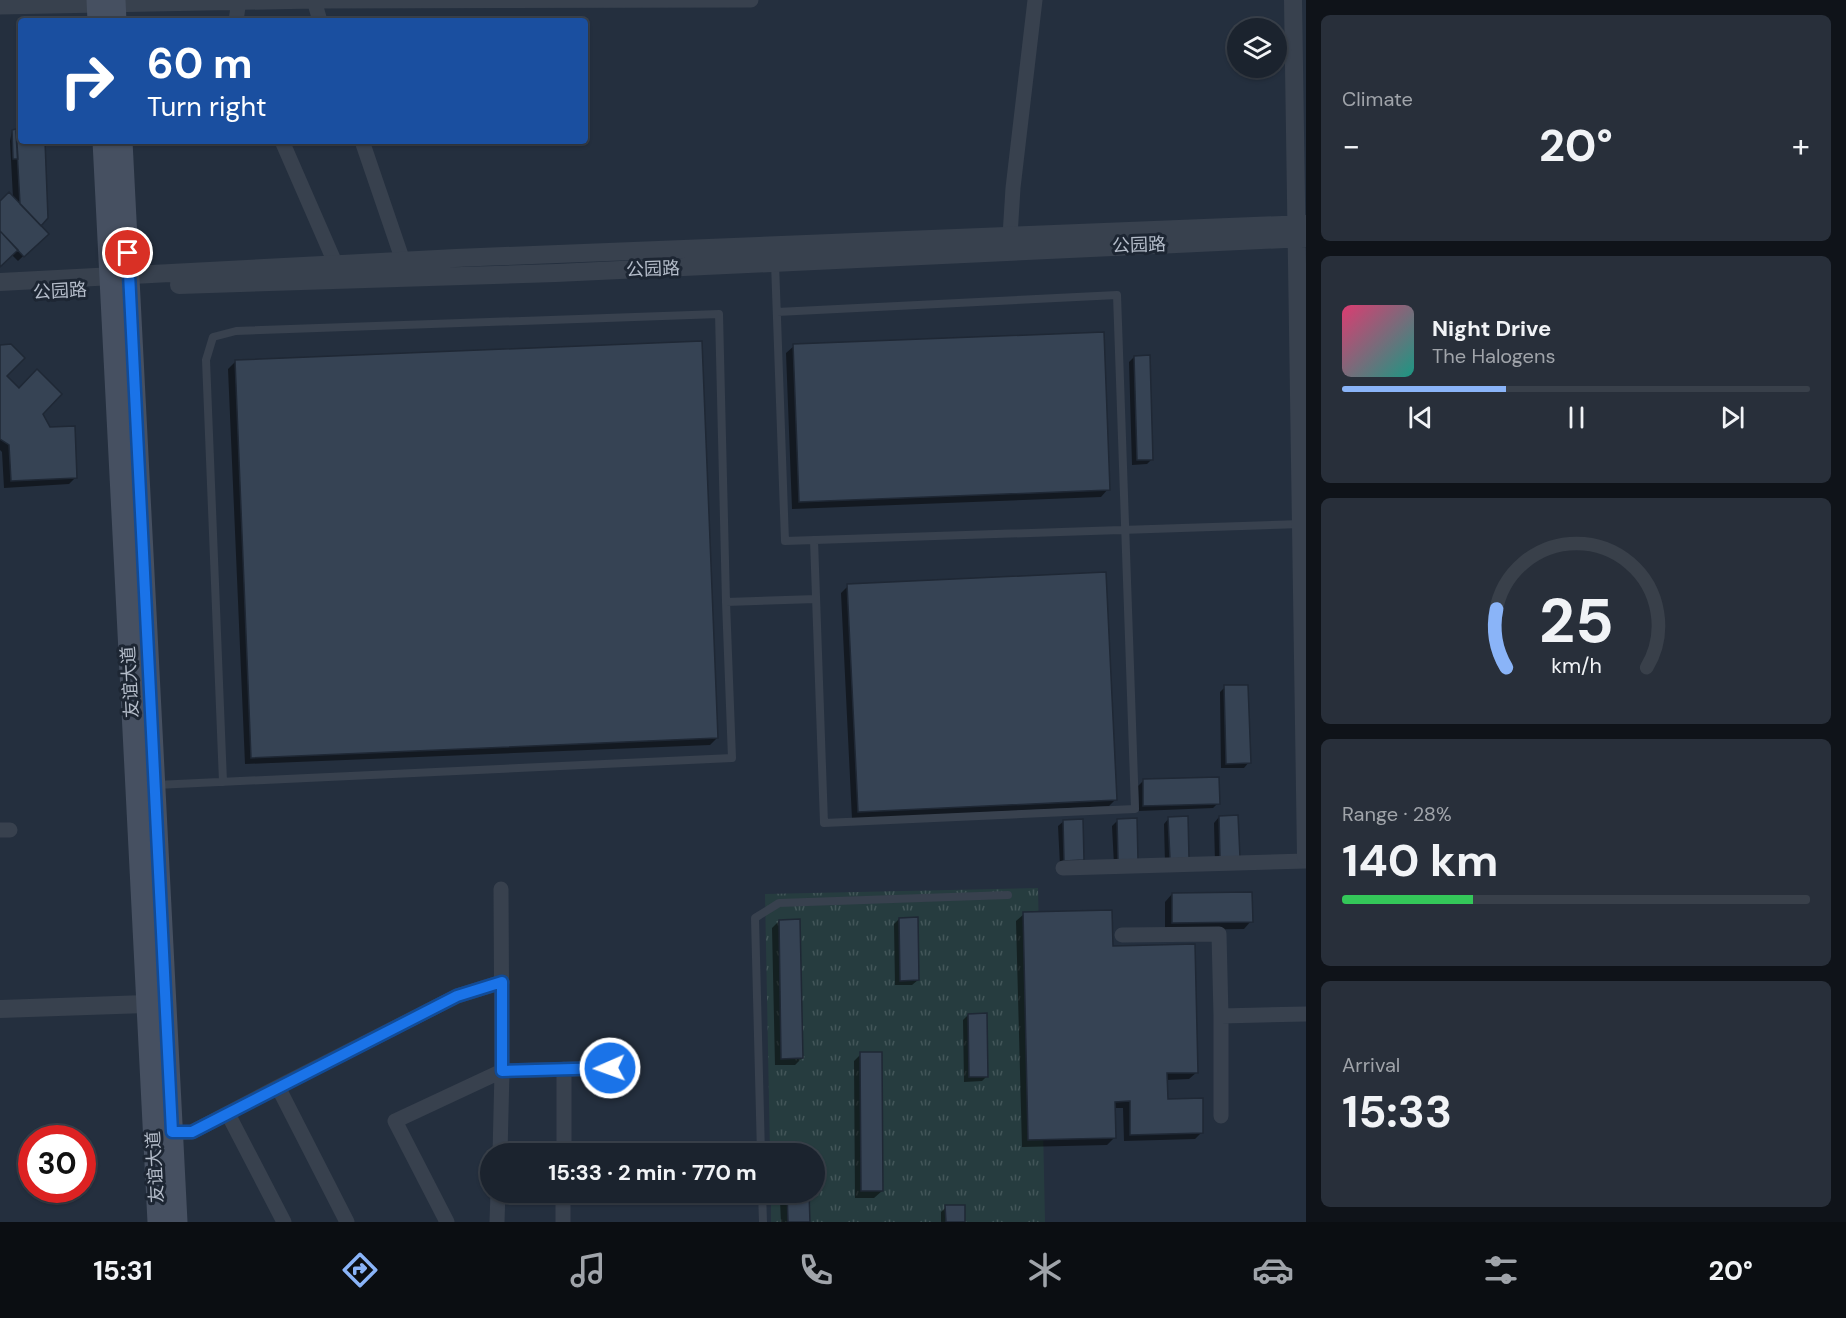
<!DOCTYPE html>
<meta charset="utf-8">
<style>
:root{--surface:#1b232e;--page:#282f3a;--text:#f1f3f6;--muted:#a0a4aa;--line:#39404a;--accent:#8ab4f8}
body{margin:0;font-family:"DM Sans","Noto Sans SC",sans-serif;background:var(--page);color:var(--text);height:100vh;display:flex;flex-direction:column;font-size:22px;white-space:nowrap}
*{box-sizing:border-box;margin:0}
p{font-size:20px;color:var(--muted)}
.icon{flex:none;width:33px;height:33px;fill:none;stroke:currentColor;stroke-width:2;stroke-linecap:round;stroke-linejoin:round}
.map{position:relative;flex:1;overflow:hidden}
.drawer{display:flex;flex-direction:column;gap:15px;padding:15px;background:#0f1319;width:540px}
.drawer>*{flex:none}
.top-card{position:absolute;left:18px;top:18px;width:570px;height:126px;border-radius:6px;box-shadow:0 2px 4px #0004,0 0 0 2px var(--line);background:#1a4fa0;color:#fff;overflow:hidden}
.fabs{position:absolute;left:1227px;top:18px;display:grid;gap:12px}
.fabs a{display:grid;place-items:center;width:60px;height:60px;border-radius:50%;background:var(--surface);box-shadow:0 2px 4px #0004,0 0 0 2px var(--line);font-size:30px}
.speed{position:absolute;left:18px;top:1125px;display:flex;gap:12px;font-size:30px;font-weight:700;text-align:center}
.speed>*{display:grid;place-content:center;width:78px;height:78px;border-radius:50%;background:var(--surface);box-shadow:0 2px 4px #0004,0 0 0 2px var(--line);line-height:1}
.speed .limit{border:9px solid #d22;background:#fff;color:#111}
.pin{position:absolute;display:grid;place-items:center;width:51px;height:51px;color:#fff;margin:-26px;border:3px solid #fff;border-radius:50%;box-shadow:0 2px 6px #0007}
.me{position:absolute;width:66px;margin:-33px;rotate:268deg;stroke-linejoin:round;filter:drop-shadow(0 0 4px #0008)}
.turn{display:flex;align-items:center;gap:21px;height:126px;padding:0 30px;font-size:27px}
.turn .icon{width:78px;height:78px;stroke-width:2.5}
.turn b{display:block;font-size:42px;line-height:51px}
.big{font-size:45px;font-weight:700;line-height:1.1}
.drawer .widget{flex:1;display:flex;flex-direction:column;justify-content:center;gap:9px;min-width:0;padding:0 21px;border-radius:9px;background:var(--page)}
.drawer .dial{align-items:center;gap:0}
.dial svg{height:156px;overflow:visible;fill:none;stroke:var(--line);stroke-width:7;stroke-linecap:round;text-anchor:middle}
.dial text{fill:var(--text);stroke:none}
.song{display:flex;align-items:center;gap:18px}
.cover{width:72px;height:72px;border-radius:9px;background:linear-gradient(135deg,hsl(340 70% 55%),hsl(170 70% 35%))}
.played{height:6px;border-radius:3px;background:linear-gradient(90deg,var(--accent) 35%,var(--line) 35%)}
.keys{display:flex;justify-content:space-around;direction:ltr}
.heat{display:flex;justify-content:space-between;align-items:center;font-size:33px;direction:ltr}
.charge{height:9px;border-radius:4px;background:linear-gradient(90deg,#34c759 28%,var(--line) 0)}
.trip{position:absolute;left:480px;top:1143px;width:345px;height:60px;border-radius:30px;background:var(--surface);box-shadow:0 2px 4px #0004,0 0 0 2px var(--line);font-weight:700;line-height:60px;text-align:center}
.menu{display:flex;height:96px;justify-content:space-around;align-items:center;background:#0b0e12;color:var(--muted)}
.menu .icon{width:42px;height:42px}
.menu .selected{color:var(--accent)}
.menu b{font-size:27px;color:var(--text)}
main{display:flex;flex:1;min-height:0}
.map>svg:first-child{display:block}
.grass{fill:url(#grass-tufts)}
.shadow{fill:#0007}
.building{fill:#364354;stroke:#1f2835;stroke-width:1.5}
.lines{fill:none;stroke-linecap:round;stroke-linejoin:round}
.service{stroke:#38414e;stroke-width:8}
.minor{stroke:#38414e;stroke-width:15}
.tertiary{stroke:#38414e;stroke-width:18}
.secondary{stroke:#465061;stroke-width:21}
.route-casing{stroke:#114b97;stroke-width:15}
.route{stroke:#1a73e8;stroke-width:10}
.labels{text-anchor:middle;stroke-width:6;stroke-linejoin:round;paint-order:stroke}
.street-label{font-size:18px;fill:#b4bcc9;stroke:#1d2633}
</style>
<main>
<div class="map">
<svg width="1306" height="1222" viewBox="0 0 1306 1222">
<defs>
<pattern id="grass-tufts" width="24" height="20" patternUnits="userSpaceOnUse" patternTransform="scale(1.5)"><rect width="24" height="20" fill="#263c3f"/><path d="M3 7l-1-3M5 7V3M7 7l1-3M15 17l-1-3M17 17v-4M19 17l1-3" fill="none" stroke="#435659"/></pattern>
</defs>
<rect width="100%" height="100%" fill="#242f3e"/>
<!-- grass -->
<path class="grass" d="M 1038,888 L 1045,1222 L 771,1222 L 771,1193 L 814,1192 L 814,1154 L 770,1153 L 765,894 Z"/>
<!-- shadow -->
<path class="shadow" d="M 12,131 L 15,136 L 21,133 L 21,141 L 44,141 L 39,226 L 46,234 L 18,261 L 11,254 L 0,265 L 0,203 L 13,198 L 10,141 Z
M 0,346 L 5,377 L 41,414 L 76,477 L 69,484 L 4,488 L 2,452 L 0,450 Z
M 794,346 L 1108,489 L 1101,497 L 792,509 L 786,353 Z
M 1134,357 L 1152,459 L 1147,464 L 1132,465 L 1129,362 Z
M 235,362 L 717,738 L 710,745 L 245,764 L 228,369 Z
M 848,586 L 1116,799 L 1109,806 L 852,819 L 841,593 Z
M 1225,687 L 1249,762 L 1244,768 L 1221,768 L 1220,692 Z
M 1143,781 L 1218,803 L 1213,808 L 1139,811 L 1138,786 Z
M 1219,817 L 1233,861 L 1215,862 L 1214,823 Z
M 1169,818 L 1188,857 L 1165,863 L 1164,824 Z
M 1118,820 L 1137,859 L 1114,865 L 1112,826 Z
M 1064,821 L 1083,860 L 1060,866 L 1058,826 Z
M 1172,894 L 1251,921 L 1244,929 L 1165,930 L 1165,902 Z
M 1024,914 L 1111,947 L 1197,1072 L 1189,1079 L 1166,1080 L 1166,1100 L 1202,1132 L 1195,1139 L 1124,1141 L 1123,1108 L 1113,1108 L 1114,1138 L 1107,1145 L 1022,1147 L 1016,921 Z
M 899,919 L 918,980 L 912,985 L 895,985 L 894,924 Z
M 779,921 L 802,1058 L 795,1065 L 775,1065 L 772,928 Z
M 968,1015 L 987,1076 L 982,1081 L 964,1082 L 963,1020 Z
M 861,1054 L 882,1191 L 874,1198 L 855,1198 L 854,1061 Z
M 788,1193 L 808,1222 L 781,1222 L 780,1201 Z
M 946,1207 L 963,1222 L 941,1222 L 941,1212 Z"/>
<!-- building -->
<path class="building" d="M 16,129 L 18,159 L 13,159 L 12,130 Z
M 16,132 L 21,132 L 21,141 L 45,141 L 48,218 L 41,226 L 20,204 Z
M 9,192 L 49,234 L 24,257 L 0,231 L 0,201 Z
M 0,231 L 18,250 L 0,267 Z
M 1104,332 L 1110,490 L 799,502 L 793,344 Z
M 702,341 L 718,738 L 251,758 L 235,360 Z
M 11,344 L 25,358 L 7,376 L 19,388 L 37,369 L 62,394 L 43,414 L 50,427 L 75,426 L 77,478 L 11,481 L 9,445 L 0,439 L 0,345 Z
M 1150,355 L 1153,460 L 1137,460 L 1134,356 Z
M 1106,572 L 1117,800 L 858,812 L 847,584 Z
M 1224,685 L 1248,685 L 1251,763 L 1226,764 Z
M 1219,777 L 1220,804 L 1143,806 L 1143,779 Z
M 1238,815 L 1240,857 L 1220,858 L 1219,816 Z
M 1188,816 L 1189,858 L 1170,859 L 1168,817 Z
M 1137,818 L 1138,860 L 1118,860 L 1117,819 Z
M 1083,819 L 1084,860 L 1064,861 L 1063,820 Z
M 1252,892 L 1253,922 L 1172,923 L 1172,893 Z
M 1112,910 L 1113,946 L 1195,944 L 1198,1073 L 1167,1073 L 1168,1099 L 1203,1098 L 1203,1133 L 1130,1135 L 1130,1101 L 1115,1102 L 1116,1138 L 1028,1140 L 1023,912 Z
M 918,917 L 919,980 L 900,981 L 899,918 Z
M 800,919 L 803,1058 L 781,1059 L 779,920 Z
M 987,1013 L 988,1077 L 969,1077 L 968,1014 Z
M 860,1052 L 882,1052 L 883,1191 L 861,1191 Z
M 787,1192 L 809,1192 L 810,1222 L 788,1222 Z
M 945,1205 L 965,1205 L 965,1222 L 946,1222 Z"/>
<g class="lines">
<!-- service -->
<path class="service" d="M 775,263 L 785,541 L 1302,524
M 777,312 L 1117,295 L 1135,809 L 824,823 L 814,540
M 223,782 L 206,360 L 213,337 L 236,331 L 719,314 L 726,602
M 156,785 L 732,758 L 726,602 L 816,599
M 761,1154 L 755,918 L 779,903 L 1008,895
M 762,1192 L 763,1222"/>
<!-- minor -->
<path class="minor" d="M 314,0 L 320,21
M 0,7 L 314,1 L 751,0
M 236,21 L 239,0
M 282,141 L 336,265
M 362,141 L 403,261
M 1010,236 L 1013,188 L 1035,0
M 0,830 L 10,830
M 1063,868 L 1306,861
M 1122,935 L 1219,934 L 1221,1016
M 228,1114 L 284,1222
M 1221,1116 L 1221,1016 L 1306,1014
M 172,1133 L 192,1132 L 278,1087
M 500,1154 L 502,1071 L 501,889
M 564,1154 L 564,1069
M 347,1222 L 278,1087 L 457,996 L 502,982
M 447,1222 L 395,1121 L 502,1071 L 610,1068
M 497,1222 L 498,1192
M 563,1222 L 563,1192"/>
<!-- tertiary -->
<path class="tertiary" d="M 1293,0 L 1306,856
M 0,282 L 456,258 L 1306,224
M 179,285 L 556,273 L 1306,238
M 0,1009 L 146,1004"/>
<!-- secondary -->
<path class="secondary" d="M 97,0 L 98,21
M 115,0 L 116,21
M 103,141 L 158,1222
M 122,141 L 177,1222"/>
</g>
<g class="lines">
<defs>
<path id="route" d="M 128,253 L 172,1132 L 192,1132 L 457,996 L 502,982 L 502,1071 L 610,1068"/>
</defs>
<!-- route casing -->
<use href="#route" class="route-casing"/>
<!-- route -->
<use href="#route" class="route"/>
</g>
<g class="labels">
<!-- street labels -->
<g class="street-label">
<text transform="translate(1139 245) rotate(-2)" y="6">公园路</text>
<text transform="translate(653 269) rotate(-2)" y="6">公园路</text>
<text transform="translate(60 291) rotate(-3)" y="6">公园路</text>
<text transform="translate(130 682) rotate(-93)" y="6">友谊大道</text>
<text transform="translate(155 1167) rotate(-93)" y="6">友谊大道</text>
</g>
</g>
</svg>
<div class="fabs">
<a><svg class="icon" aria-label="layers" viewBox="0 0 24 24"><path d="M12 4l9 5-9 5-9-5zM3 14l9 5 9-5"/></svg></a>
</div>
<div class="speed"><div class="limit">30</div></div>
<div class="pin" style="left:128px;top:253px;background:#d93025"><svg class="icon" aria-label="arrive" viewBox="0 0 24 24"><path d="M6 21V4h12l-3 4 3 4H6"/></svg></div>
<svg class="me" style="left:610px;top:1068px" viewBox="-20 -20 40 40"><circle r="17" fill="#1a73e8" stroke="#fff" stroke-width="3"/><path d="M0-11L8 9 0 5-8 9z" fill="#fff"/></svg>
<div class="trip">15:33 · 2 min · 770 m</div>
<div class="top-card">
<div class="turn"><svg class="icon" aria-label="right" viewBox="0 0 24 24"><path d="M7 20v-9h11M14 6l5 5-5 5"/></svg><div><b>60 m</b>Turn right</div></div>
</div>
</div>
<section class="drawer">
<div class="widget"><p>Climate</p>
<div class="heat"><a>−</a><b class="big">20°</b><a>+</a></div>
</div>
<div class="widget">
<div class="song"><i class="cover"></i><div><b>Night Drive</b><p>The Halogens</p></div></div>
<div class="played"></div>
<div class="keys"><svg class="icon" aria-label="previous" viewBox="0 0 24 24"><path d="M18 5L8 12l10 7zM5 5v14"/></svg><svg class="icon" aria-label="pause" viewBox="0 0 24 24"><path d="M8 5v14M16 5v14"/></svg><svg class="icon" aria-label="next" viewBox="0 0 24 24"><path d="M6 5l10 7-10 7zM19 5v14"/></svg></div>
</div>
<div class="widget dial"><svg viewBox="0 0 100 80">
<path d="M14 69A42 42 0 1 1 86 69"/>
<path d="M14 69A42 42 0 0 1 9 39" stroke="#8ab4f8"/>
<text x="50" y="56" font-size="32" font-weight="700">25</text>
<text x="50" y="72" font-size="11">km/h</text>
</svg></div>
<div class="widget"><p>Range · 28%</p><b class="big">140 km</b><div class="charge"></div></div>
<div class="widget"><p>Arrival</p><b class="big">15:33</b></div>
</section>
</main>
<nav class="menu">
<b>15:31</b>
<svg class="icon selected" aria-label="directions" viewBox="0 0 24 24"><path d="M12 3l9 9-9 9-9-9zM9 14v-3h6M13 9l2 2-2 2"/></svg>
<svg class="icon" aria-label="music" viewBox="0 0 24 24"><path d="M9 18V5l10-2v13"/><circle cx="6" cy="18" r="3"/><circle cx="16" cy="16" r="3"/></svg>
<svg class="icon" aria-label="phone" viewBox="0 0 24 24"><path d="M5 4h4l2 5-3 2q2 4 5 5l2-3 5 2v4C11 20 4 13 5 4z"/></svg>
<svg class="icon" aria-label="climate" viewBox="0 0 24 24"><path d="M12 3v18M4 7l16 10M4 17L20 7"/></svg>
<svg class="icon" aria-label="car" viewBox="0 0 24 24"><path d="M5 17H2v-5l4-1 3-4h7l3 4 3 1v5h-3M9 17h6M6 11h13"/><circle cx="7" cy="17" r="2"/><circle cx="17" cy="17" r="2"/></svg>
<svg class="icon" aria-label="filters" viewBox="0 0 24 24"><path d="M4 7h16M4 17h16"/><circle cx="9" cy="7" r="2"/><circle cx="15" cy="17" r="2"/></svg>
<b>20°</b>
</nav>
